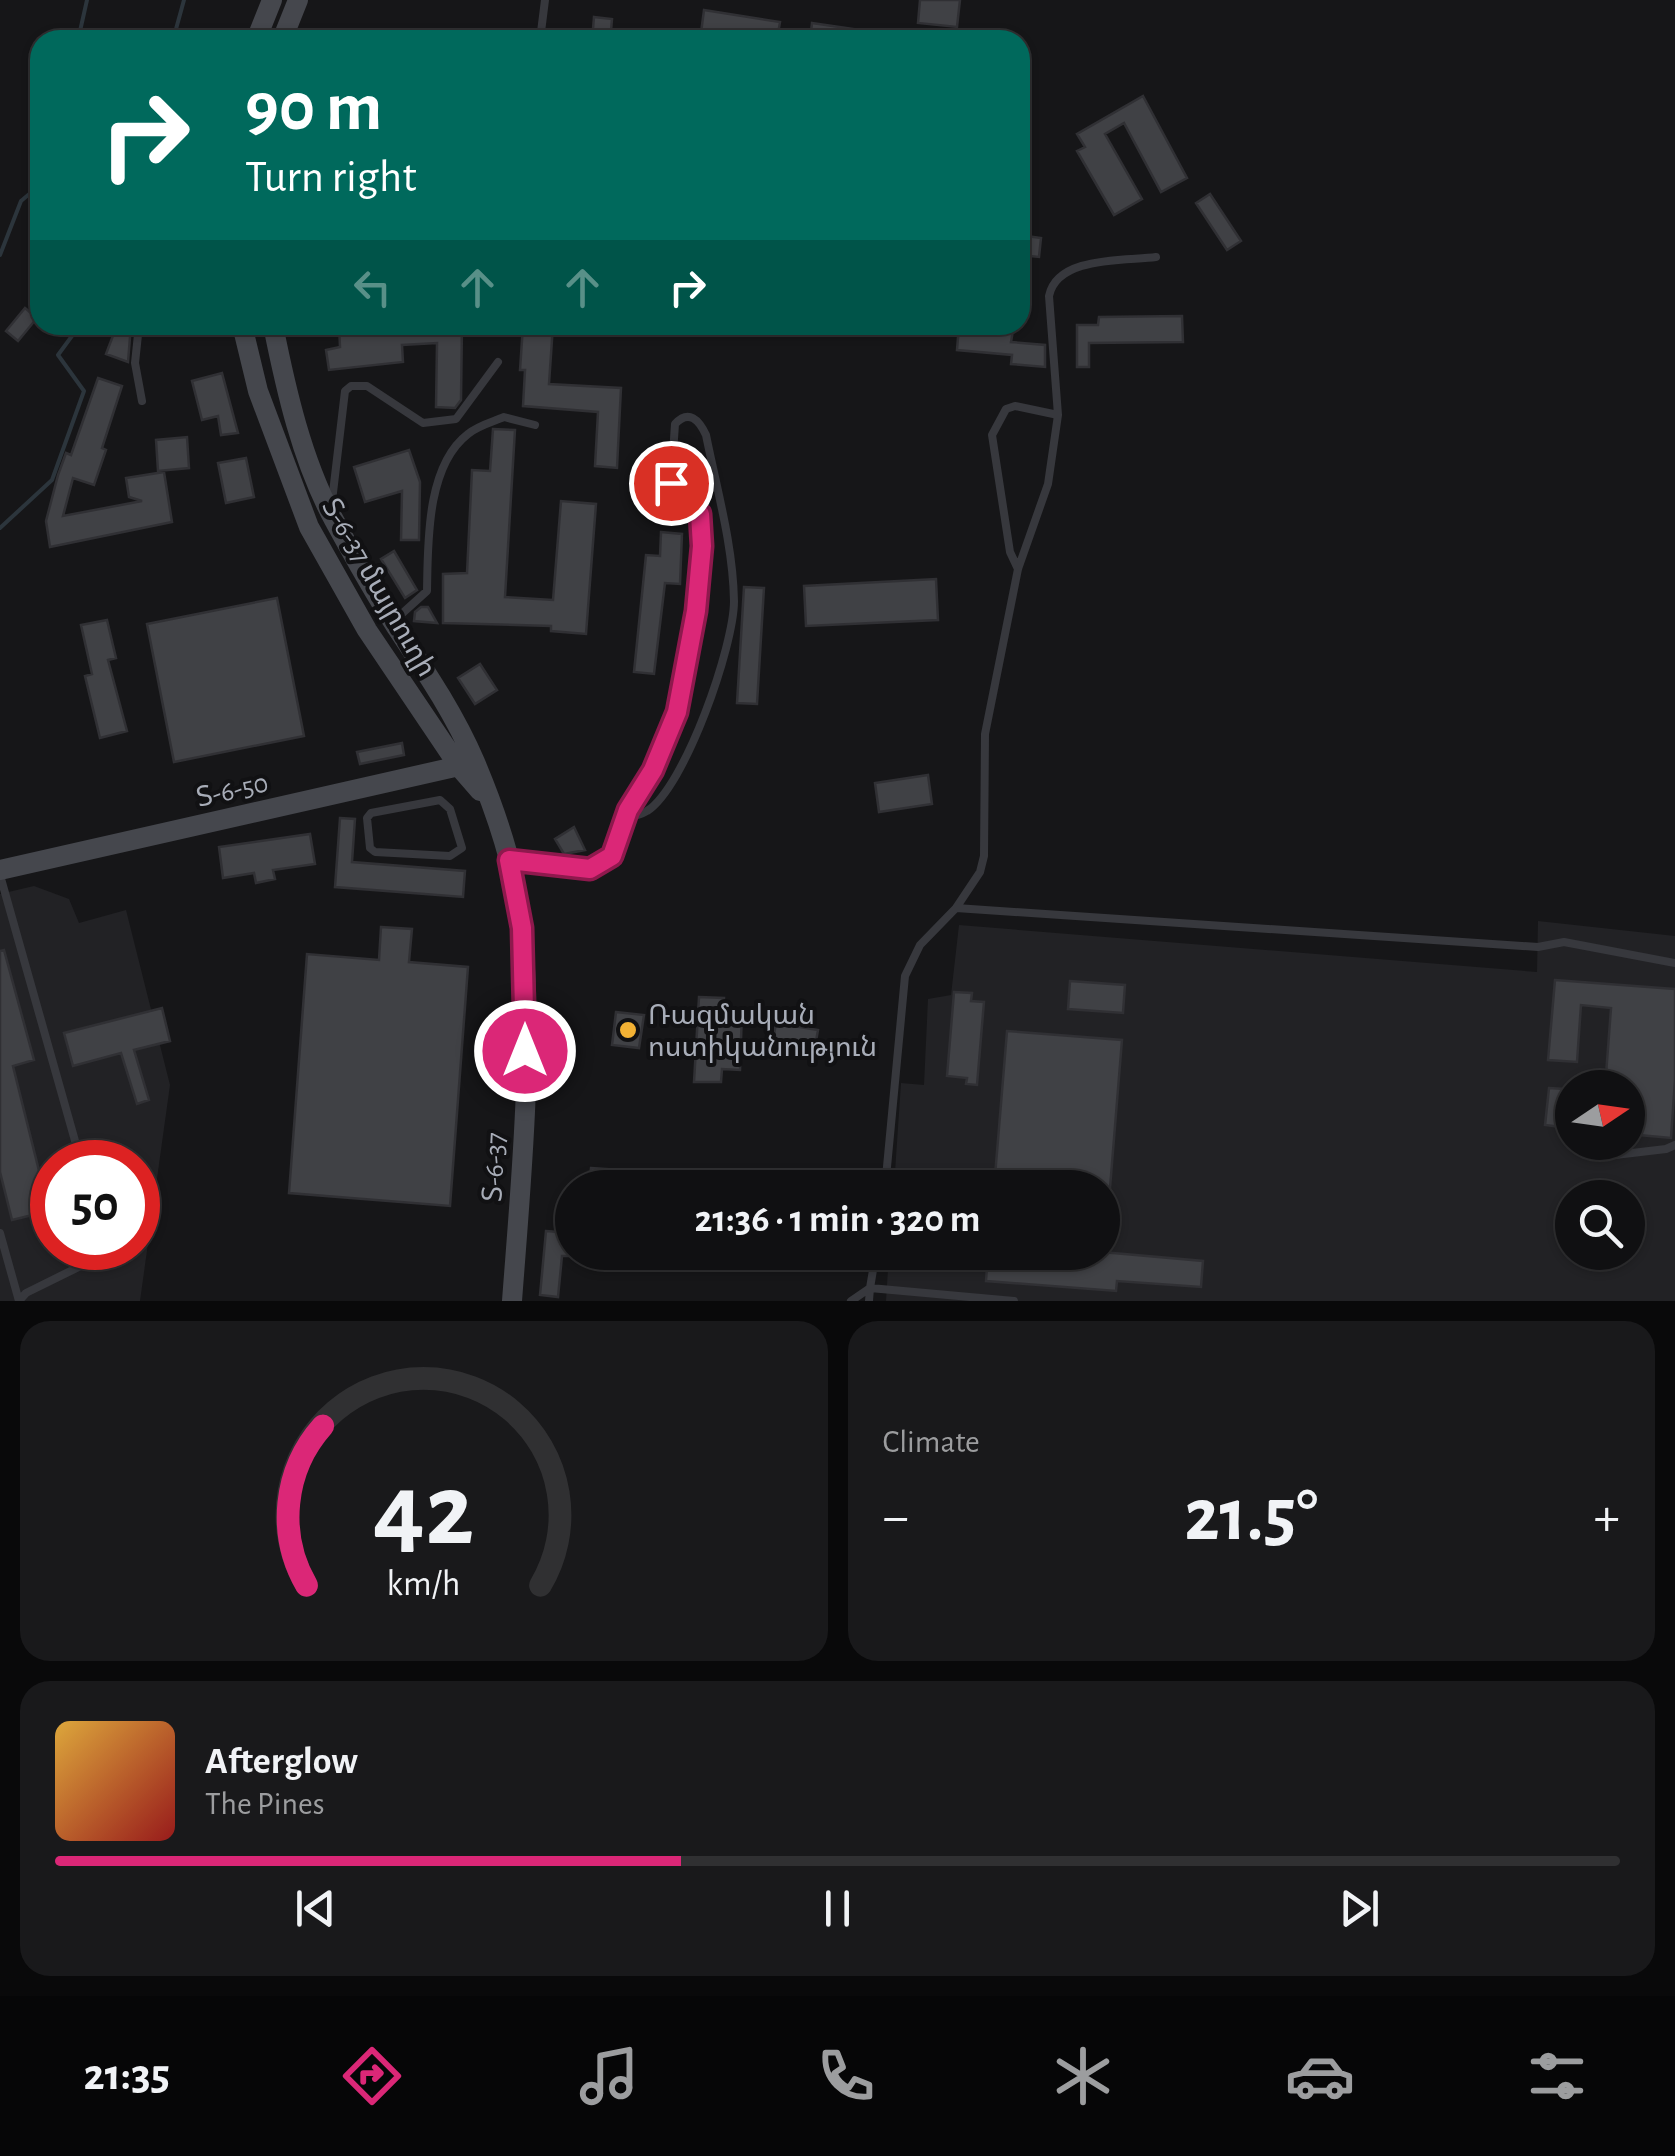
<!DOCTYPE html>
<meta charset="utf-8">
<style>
:root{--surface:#101012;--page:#19191b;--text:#f1f3f6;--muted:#9c9d9f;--line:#303032;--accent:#db2777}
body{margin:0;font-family:"Alegreya Sans","Noto Sans Armenian",sans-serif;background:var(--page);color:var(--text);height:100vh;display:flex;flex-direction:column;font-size:38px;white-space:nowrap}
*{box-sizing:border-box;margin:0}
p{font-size:32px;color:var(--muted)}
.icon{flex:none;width:55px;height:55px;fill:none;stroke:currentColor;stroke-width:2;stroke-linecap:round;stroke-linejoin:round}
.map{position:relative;height:1301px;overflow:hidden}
.side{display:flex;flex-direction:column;gap:20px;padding:20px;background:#09090a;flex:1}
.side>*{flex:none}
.banner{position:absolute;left:30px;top:30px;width:1000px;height:305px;border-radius:30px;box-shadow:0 2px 8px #0004,0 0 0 2px var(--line);background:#00695c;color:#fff;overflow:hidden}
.needle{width:65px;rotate:77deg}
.fabs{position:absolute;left:1555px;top:1070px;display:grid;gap:20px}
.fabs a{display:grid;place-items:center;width:90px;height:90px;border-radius:50%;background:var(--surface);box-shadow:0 2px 8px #0004,0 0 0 2px var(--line);font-size:50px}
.speed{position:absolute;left:30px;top:1140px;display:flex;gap:20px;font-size:50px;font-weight:700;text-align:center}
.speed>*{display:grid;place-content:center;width:130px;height:130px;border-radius:50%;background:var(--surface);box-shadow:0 2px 8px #0004,0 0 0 2px var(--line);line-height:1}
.speed .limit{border:15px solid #d22;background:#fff;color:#111}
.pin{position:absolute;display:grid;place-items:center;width:85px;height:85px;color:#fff;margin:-42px;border:5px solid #fff;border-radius:50%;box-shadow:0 2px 10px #0007}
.me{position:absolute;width:110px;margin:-55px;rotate:0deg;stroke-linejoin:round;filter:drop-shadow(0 0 8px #0008)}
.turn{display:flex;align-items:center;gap:35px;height:210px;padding:0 50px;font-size:45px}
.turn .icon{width:130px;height:130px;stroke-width:2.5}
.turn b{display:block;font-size:70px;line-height:85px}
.lanes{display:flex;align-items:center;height:95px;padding:0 50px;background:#0003;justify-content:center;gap:50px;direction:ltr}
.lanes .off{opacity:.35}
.big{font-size:75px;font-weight:700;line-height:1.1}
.side .widget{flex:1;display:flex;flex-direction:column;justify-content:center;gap:15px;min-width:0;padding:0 35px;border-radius:30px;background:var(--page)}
.side .dial{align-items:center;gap:0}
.dial svg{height:260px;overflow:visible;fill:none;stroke:var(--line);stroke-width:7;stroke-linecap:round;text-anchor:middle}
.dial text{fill:var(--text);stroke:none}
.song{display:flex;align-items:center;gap:30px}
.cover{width:120px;height:120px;border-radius:15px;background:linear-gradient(135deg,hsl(40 70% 55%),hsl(0 70% 35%))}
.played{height:10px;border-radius:5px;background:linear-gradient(90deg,var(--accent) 40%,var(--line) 40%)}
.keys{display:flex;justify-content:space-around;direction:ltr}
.heat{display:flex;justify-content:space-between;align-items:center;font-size:55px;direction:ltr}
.side .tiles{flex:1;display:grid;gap:20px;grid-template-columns:1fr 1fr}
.widget:last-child{grid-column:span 2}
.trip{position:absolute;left:555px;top:1170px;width:565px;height:100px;border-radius:50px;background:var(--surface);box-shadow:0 2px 8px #0004,0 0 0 2px var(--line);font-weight:700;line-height:100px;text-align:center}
.tab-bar{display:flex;height:160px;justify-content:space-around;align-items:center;background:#060607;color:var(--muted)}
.tab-bar .icon{width:70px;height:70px}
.tab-bar .selected{color:var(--accent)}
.tab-bar b{font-size:45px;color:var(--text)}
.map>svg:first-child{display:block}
.built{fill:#222225;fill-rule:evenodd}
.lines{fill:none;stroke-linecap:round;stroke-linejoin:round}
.stream{stroke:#2c353c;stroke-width:4}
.building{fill:#404145;stroke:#303034;stroke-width:2.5}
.lane{stroke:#37383d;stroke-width:8}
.secondary{stroke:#45474d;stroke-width:20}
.route-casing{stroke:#8e194d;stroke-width:25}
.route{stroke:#db2777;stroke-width:18}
.poi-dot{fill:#f2b134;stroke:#111113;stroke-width:4}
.labels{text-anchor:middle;stroke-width:8;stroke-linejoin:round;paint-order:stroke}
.street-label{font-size:28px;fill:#a8adb8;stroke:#111113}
.poi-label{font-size:28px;fill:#a8adb8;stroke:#111113;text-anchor:start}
</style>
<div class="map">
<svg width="1675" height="1301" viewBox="0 0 1675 1301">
<rect width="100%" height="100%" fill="#161618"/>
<!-- built -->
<path class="built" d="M 34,886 L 69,899 L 79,923 L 126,910 L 170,1085 L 140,1301 L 0,1301 L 0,894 ZM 52,1162 L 138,1162 L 138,1248 L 52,1248 Z
M 1538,921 L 1675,936 L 1675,1301 L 886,1301 L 889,1253 L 1102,1252 L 1102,1188 L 894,1187 L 901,1083 L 924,1085 L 928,999 L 951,995 L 959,925 L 1537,972 ZM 1572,1088 L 1628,1088 L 1628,1142 L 1572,1142 ZM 1572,1198 L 1628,1198 L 1628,1252 L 1572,1252 Z"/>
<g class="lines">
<!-- stream -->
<path class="stream" d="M 78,40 L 87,0
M 173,40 L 184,0
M 0,255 L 21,201 L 40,185
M 0,528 L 52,480 L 84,391 L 58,355 L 80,325"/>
</g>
<!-- building -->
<path class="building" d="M 920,0 L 960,0 L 957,27 L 918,23 Z
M 704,10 L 780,22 L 777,40 L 700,40 Z
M 594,17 L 612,19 L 611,31 L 593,29 Z
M 812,23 L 881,33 L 880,40 L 810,40 Z
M 1143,96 L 1187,178 L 1161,192 L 1124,123 L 1105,134 L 1142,199 L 1114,215 L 1077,151 L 1085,147 L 1077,134 Z
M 1210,194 L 1241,241 L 1227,250 L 1196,203 Z
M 1020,235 L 1041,238 L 1039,257 L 1020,255 Z
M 25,308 L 37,318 L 18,341 L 6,331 Z
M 1182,316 L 1183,342 L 1089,343 L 1089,367 L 1077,367 L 1077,325 L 1098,325 L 1099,317 Z
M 117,325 L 131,325 L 128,362 L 106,354 Z
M 339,325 L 462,325 L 461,400 L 455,408 L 436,407 L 437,343 L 402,345 L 403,362 L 329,370 L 326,350 L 340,347 Z
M 523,325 L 553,325 L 549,384 L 621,388 L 617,468 L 595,466 L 598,412 L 523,406 L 525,370 L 520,370 Z
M 959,325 L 1014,325 L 1011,342 L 1045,345 L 1045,367 L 1011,364 L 1012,355 L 957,350 Z
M 222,373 L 238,433 L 221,435 L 218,416 L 202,420 L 192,381 Z
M 98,378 L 122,386 L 102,448 L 106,450 L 94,485 L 73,478 L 63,516 L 142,501 L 129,497 L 126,478 L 164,472 L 172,522 L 50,547 L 46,521 L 58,475 L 66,453 L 71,455 Z
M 493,429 L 515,430 L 505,597 L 553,600 L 561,501 L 596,504 L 586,634 L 551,631 L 551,626 L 443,623 L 443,574 L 467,573 L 472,470 L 490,471 Z
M 187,437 L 189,468 L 158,471 L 156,440 Z
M 409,450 L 420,482 L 419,540 L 401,540 L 402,491 L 365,502 L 354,467 Z
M 246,458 L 254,497 L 226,503 L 218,463 Z
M 661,532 L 682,534 L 680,584 L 665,583 L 654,674 L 634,672 L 646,555 L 660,556 Z
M 394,551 L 417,590 L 405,598 L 381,559 Z
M 936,579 L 938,620 L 806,626 L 804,586 Z
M 744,587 L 764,588 L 757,704 L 737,703 Z
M 277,598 L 304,736 L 174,762 L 147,624 Z
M 421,607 L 428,607 L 437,623 L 414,621 L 415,612 Z
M 107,620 L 116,658 L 108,660 L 127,731 L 100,738 L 85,676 L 92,674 L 81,625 Z
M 480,664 L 497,690 L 475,704 L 458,678 Z
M 402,743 L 404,755 L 360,764 L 357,752 Z
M 928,775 L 932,804 L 879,812 L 875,783 Z
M 340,818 L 355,819 L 352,862 L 465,871 L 463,897 L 335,887 Z
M 574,827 L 585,850 L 564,854 L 555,839 Z
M 310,834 L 315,864 L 273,870 L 275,879 L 256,883 L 254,873 L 223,878 L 219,847 Z
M 381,927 L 412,929 L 409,962 L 468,967 L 450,1206 L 289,1193 L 307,954 L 379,960 Z
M 4,950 L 34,1060 L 13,1066 L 49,1211 L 12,1220 L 0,1172 L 0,951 Z
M 1555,980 L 1675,989 L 1675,1080 L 1671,1138 L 1628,1134 L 1628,1088 L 1605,1088 L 1611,1008 L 1581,1005 L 1577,1062 L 1548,1060 Z
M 1070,981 L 1125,985 L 1123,1013 L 1068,1009 Z
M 954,992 L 972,993 L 971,1001 L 984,1002 L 977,1085 L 966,1084 L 967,1078 L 947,1076 Z
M 699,997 L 724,998 L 723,1010 L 742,1011 L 740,1070 L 722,1069 L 721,1082 L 694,1082 Z
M 162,1008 L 170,1041 L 134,1050 L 149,1100 L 137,1104 L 121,1053 L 73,1066 L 64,1033 Z
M 616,1012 L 644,1015 L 639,1048 L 612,1045 Z
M 776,1023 L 818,1030 L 813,1059 L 771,1052 Z
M 1007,1031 L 1122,1040 L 1110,1188 L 994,1188 Z
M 1549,1088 L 1565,1089 L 1561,1127 L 1545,1125 Z
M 591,1168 L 648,1172 L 646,1188 L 589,1188 Z
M 546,1231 L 572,1233 L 572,1256 L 562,1256 L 558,1297 L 540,1295 Z
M 988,1252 L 1102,1252 L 1203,1261 L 1201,1287 L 1117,1281 L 1116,1291 L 986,1281 Z"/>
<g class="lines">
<!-- lane -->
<path class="lane" d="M 540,40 L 545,0
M 139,325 L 135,363 L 142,401
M 1058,415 L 1049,296 C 1057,256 1124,261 1156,257
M 332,501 L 345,391 L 351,386 L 367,386 L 423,423 L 456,419 L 498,362
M 396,619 L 427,591 C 428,544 426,466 468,434 C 477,426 492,422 504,417 L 535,425
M 440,800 L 450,809 L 462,848 L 450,856 L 375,852 L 370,848 L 367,818 L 371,813 Z
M 514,860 L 590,869 L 612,856 C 616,841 621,826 628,812 C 635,796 648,782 655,765 C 662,748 670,731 676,714 C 688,677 711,549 700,514 L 682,501 L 671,483 L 675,424 C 689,409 699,420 706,435 C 717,490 733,545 734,601 C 734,646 685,787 647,811 C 642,815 632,816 626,818
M 0,875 L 81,1162
M 956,908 L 980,872 L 984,856 L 985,734 L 1018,569 L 1048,484 L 1058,415 L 1015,406 L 1006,409 L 992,435 L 1010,552 L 1018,569
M 1598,1157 L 1666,1149 L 1675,1145
M 885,1188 L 905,976 L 920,945 L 956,908 L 1538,947 L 1564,942 L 1675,963
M 0,1233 L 19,1301
M 105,1248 L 113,1258 L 120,1259 L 127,1248
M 876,1252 L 870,1288 L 1014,1301
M 19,1301 L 26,1293 L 107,1253
M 851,1301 L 870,1288 L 869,1301"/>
<!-- secondary -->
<path class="secondary" d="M 256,40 L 272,0
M 282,40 L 298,0
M 242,325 L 258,391 L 309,527 L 367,630 L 460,768 L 480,791
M 273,325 C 286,390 302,461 334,520 C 353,555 373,591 395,625 C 424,669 454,713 475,762 C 497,814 517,874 522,930 C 534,1049 521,1181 512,1301
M 0,870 L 468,764"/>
</g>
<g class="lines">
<defs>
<path id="route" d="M 525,1051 L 522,928 L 509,860 L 590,869 L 612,856 L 628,810 L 653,770 L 677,712 L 696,611 L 702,546 L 700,514 L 682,501 L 671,483"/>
</defs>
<!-- route casing -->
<use href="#route" class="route-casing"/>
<!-- route -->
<use href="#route" class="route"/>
</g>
<!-- markers -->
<circle class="poi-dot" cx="628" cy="1030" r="10"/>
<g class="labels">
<!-- street labels -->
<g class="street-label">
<text transform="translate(380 587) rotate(60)" y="10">Տ-6-37 մայրուղի</text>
<text transform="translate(232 789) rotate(-13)" y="10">Տ-6-50</text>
<text transform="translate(493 1167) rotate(-87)" y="10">Տ-6-37</text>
</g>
<!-- poi labels -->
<g class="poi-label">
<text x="648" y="1024">Ռազմական<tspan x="648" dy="32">ոստիկանություն</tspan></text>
</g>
</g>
</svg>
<div class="fabs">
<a><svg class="needle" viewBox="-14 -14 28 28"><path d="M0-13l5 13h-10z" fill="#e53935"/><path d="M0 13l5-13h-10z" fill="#9c9d9f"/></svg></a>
<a><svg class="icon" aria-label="search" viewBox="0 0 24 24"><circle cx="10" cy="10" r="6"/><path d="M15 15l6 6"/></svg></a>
</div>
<div class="speed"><div class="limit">50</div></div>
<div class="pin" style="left:671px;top:483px;background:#d93025"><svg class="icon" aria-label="arrive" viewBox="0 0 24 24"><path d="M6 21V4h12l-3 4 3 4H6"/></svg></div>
<svg class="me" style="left:525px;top:1051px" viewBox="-20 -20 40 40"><circle r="17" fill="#db2777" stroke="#fff" stroke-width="3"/><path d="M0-11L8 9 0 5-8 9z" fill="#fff"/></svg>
<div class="trip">21:36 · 1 min · 320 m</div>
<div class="banner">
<div class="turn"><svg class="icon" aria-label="right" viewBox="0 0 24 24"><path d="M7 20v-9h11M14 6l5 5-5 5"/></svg><div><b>90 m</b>Turn right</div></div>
<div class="lanes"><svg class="icon off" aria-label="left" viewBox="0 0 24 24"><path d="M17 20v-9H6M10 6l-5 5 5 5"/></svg><svg class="icon off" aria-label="ahead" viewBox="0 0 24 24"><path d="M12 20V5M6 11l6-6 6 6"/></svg><svg class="icon off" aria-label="ahead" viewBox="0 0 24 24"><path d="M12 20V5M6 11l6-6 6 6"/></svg><svg class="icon" aria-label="right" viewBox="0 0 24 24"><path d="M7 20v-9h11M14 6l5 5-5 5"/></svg></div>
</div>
</div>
<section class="side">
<div class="tiles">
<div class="widget dial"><svg viewBox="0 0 100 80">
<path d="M14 69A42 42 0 1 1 86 69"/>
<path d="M14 69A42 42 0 0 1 19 20" stroke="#db2777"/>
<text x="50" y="56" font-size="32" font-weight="700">42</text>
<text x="50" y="72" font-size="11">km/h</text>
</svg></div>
<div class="widget"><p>Climate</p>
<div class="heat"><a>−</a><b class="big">21.5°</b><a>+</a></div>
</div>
<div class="widget">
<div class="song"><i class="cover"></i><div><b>Afterglow</b><p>The Pines</p></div></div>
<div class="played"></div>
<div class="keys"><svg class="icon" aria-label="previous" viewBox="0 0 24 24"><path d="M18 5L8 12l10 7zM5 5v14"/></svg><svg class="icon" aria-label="pause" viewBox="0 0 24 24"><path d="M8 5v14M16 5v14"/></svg><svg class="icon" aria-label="next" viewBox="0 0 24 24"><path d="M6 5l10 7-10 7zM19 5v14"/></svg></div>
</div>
</div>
</section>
<nav class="tab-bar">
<b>21:35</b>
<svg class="icon selected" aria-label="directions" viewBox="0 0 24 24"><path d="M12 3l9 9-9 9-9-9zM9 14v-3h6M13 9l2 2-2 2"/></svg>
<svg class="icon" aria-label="music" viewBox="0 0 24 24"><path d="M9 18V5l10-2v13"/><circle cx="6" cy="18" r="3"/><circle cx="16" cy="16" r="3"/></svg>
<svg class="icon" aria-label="phone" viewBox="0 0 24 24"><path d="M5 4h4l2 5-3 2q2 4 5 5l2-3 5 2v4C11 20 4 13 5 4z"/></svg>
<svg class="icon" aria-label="climate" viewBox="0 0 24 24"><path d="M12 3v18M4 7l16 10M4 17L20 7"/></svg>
<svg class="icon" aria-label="car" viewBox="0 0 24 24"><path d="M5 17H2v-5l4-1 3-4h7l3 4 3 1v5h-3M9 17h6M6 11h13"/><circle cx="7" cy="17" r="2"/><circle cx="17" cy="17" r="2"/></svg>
<svg class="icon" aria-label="filters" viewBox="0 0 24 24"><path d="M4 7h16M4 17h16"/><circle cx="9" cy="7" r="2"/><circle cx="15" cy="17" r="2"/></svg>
</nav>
